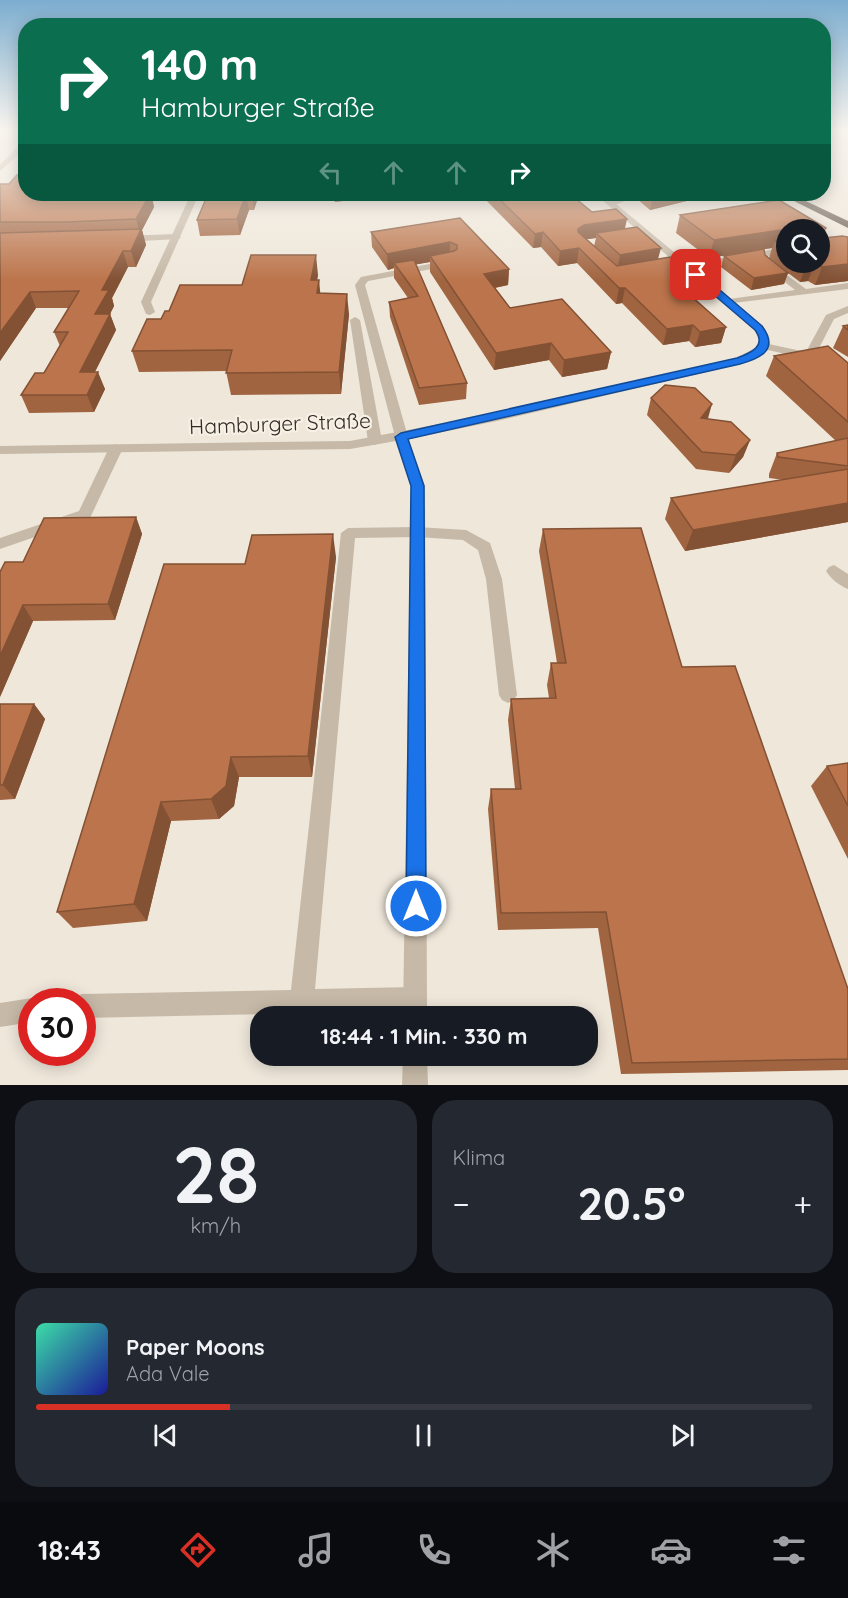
<!DOCTYPE html>
<html lang="de">
<meta charset="utf-8">
<style>
:root{--surface:#171b24;--page:#242831;--text:#f1f3f6;--muted:#9ea1a6;--line:#363941;--accent:#d93025}
body{margin:0;font-family:Quicksand,sans-serif;background:var(--page);color:var(--text);height:100vh;display:flex;flex-direction:column;font-size:22px;white-space:nowrap}
*{box-sizing:border-box;margin:0}
p{font-size:20px;color:var(--muted)}
.icon{flex:none;width:33px;height:33px;fill:none;stroke:currentColor;stroke-width:2;stroke-linecap:round;stroke-linejoin:round}
.map{position:relative;height:1085px;overflow:hidden}
.drawer{display:flex;flex-direction:column;gap:15px;padding:15px;background:#0d0f14;flex:1}
.drawer>*{flex:none}
.guide{position:absolute;left:18px;top:18px;width:813px;height:183px;border-radius:24px;box-shadow:0 3px 15px #0003;background:#0b6e4f;color:#fff;overflow:hidden}
.controls{position:absolute;left:776px;top:219px;display:grid;gap:12px}
.controls a{display:grid;place-items:center;width:54px;height:54px;border-radius:50%;background:var(--surface);box-shadow:0 3px 15px #0003;font-size:30px}
.speed{position:absolute;left:18px;top:988px;display:flex;gap:12px;font-size:30px;font-weight:700;text-align:center}
.speed>*{display:grid;place-content:center;width:78px;height:78px;border-radius:50%;background:var(--surface);box-shadow:0 3px 15px #0003;line-height:1}
.speed .limit{border:9px solid #d22;background:#fff;color:#111}
.pin{position:absolute;display:grid;place-items:center;width:51px;height:51px;color:#fff;margin:-26px;border-radius:12px;box-shadow:0 3px 9px #0006}
.me{position:absolute;width:66px;margin:-33px;rotate:0deg;stroke-linejoin:round;filter:drop-shadow(0 0 4px #0008)}
.turn{display:flex;align-items:center;gap:21px;height:126px;padding:0 24px;font-size:27px}
.turn .icon{width:78px;height:78px;stroke-width:2.5}
.turn b{display:block;font-size:42px;line-height:51px}
.lanes{display:flex;align-items:center;height:57px;padding:0 24px;background:#0003;justify-content:center;gap:30px;direction:ltr}
.lanes .off{opacity:.35}
.big{font-size:45px;font-weight:800;line-height:1.1}
.drawer .card{flex:1;display:flex;flex-direction:column;justify-content:center;gap:9px;min-width:0;padding:0 21px;border-radius:24px;background:var(--page)}
.drawer .dial{align-items:center;gap:0}
.dial b{font-size:78px;line-height:1}
.song{display:flex;align-items:center;gap:18px}
.cover{width:72px;height:72px;border-radius:9px;background:linear-gradient(135deg,hsl(160 70% 55%),hsl(240 70% 35%))}
.played{height:6px;border-radius:3px;background:linear-gradient(90deg,var(--accent) 25%,var(--line) 25%)}
.keys{display:flex;justify-content:space-around;direction:ltr}
.heat{display:flex;justify-content:space-between;align-items:center;font-size:33px;direction:ltr}
.drawer .tiles{flex:1;display:grid;gap:15px;grid-template-columns:1fr 1fr}
.card:last-child{grid-column:span 2}
.trip{position:absolute;left:250px;top:1006px;width:348px;height:60px;border-radius:24px;background:var(--surface);box-shadow:0 3px 15px #0003;font-weight:800;line-height:60px;text-align:center}
.dock{display:flex;height:96px;justify-content:space-around;align-items:center;background:#090b0e;color:var(--muted)}
.dock .icon{width:42px;height:42px}
.dock .active{color:var(--accent)}
.dock b{font-size:27px;color:var(--text)}
.map>svg:first-child{display:block}
.lines{fill:none;stroke-linecap:round;stroke-linejoin:round}
.service{fill:#c6b9a7;fill-rule:evenodd}
.minor{fill:#c6b9a7;fill-rule:evenodd}
.trunk{fill:#63564c;fill-rule:evenodd}
.wall{fill:#a16440;fill-rule:evenodd}
.shaded-wall{fill:#835134}
.building{fill:#bb744b;stroke:#835134;stroke-width:1.5}
.route{fill:#1a73e8;stroke:#114b97;stroke-width:1.5}
.labels{text-anchor:middle;stroke-width:4.5;stroke-linejoin:round;paint-order:stroke}
.street-label{font-size:21px;fill:#332c27;stroke:#f7f1e5}
</style>
<div class="map">
<svg width="848" height="1085" viewBox="0 0 848 1085">
<rect width="100%" height="100%" fill="#efe7da"/>
<g class="lines">
<!-- service -->
<path class="service" d="M 631,194 L 642,194 L 615,205 L 608,203 Z
M 176,234 L 181,237 L 179,239 L 123,242 L 118,239 L 123,236 Z
M 786,247 L 786,253 L 688,270 L 683,267 L 688,264 Z
M 450,260 L 455,263 L 453,265 L 368,281 L 365,285 L 408,437 L 406,440 L 396,440 L 355,285 L 361,277 Z
M 770,263 L 806,289 L 848,283 L 848,289 L 725,304 L 724,302 L 729,299 L 795,290 L 767,268 L 767,264 Z
M 848,306 L 848,313 L 834,319 L 816,354 L 827,357 L 848,370 L 848,379 L 819,362 L 760,348 L 758,346 L 764,343 L 806,352 L 826,315 Z
M 355,317 L 360,320 L 382,441 L 375,445 L 368,441 L 350,320 Z
M 116,444 L 123,448 L 90,518 L 0,549 L 0,538 L 79,511 L 109,448 Z
M 417,527 L 466,530 L 490,543 L 502,579 L 517,695 L 514,700 L 508,703 L 502,700 L 499,695 L 486,579 L 478,550 L 463,540 L 417,537 L 355,538 L 315,989 L 415,987 L 423,991 L 427,999 L 423,1007 L 415,1011 L 82,1018 L 82,1002 L 72,1002 L 74,998 L 82,994 L 291,990 L 341,533 L 348,528 Z
M 834,565 L 848,574 L 848,589 C 840,586 831,579 826,571 L 829,567 Z
M 32,998 L 41,1002 L 32,1002 L 32,1022 L 0,1027 L 0,1003 Z"/>
<!-- minor -->
<path class="minor" d="M 23,141 L 26,141 L 26,148 L 0,171 L 0,165 Z
M 191,194 L 199,194 L 151,302 L 155,312 L 150,315 L 146,314 L 141,302 Z
M 595,194 L 604,194 L 763,326 L 768,335 L 770,345 L 762,355 L 744,363 L 497,421 L 408,439 L 425,486 L 427,1017 L 403,1017 L 411,486 L 396,441 L 350,449 L 0,454 L 0,446 L 350,441 L 497,413 L 736,358 L 757,347 L 759,341 L 755,330 Z
M 403,1056 L 427,1056 L 428,1085 L 402,1085 Z"/>
<!-- trunk -->
<path class="trunk" d="M 780,194 L 791,194 L 848,221 L 848,228 Z"/>
</g>
<!-- wall -->
<path class="wall" d="M 0,184 L 9,184 L 152,198 L 154,207 L 142,230 L 146,245 L 136,267 L 128,267 L 112,298 L 114,306 L 110,314 L 116,330 L 95,372 L 105,389 L 94,412 L 29,413 L 21,395 L 44,373 L 60,346 L 54,332 L 69,308 L 36,308 L 0,361 Z
M 208,194 L 259,194 L 254,210 L 249,210 L 240,235 L 200,236 L 197,220 Z
M 330,194 L 444,194 L 392,200 L 388,195 L 335,202 Z
M 480,194 L 570,194 L 592,212 L 625,229 L 658,259 L 693,277 L 689,292 L 687,293 L 726,327 L 721,343 L 695,347 L 689,341 L 663,345 L 622,303 L 616,304 L 577,263 L 558,266 L 541,247 L 533,248 ZM 596,238 L 594,246 L 586,239 Z
M 638,194 L 715,194 L 650,210 L 637,199 Z
M 680,215 L 826,228 L 824,234 L 824,238 L 848,237 L 848,281 L 815,285 L 808,281 L 800,282 L 779,266 L 788,273 L 784,284 L 751,290 L 721,267 L 724,256 L 738,253 L 709,258 L 676,233 ZM 786,230 L 819,230 L 819,262 L 786,262 ZM 772,248 L 769,258 L 765,255 L 764,249 Z
M 460,218 L 509,269 L 508,285 L 495,288 L 510,308 L 611,352 L 607,369 L 562,377 L 549,360 L 494,370 L 430,272 L 430,262 L 416,264 L 467,383 L 466,399 L 419,405 L 390,317 L 389,302 L 408,298 L 394,278 L 394,268 L 388,270 L 372,247 L 371,232 Z
M 318,275 L 317,280 L 320,293 L 349,314 L 341,394 L 231,395 L 226,371 L 139,372 L 132,351 L 161,319 L 242,285 Z
M 848,325 L 848,357 L 833,348 L 843,326 Z
M 774,356 L 848,363 L 848,522 L 685,551 L 665,519 L 671,498 L 784,480 L 769,478 L 769,474 L 777,453 L 836,441 L 766,376 Z
M 651,398 L 708,419 L 750,440 L 743,457 L 729,473 L 696,469 L 647,415 Z
M 136,517 L 142,534 L 115,620 L 33,621 L 0,697 L 23,562 Z
M 543,529 L 682,667 L 848,989 L 848,1070 L 621,1074 L 598,928 L 498,930 L 488,809 L 491,789 L 515,789 L 508,720 L 511,699 L 549,698 L 547,685 L 551,663 L 557,663 L 539,551 Z
M 336,557 L 312,777 L 239,777 L 234,806 L 219,819 L 171,821 L 147,921 L 73,928 L 57,912 L 245,564 Z
M 0,704 L 34,704 L 45,719 L 15,799 L 0,800 Z
M 848,763 L 848,859 L 811,786 L 827,766 Z"/>
<!-- shaded-wall -->
<path class="shaded-wall" d="M 141,194 L 156,194 L 152,198 L 154,207 L 142,230 L 146,245 L 136,267 L 131,251 L 140,233 L 136,219 Z
M 246,194 L 249,210 L 240,235 L 237,219 Z
M 252,194 L 259,194 L 254,210 Z
M 334,194 L 388,194 L 388,195 L 335,202 Z
M 391,194 L 444,194 L 392,200 Z
M 672,194 L 715,194 L 650,210 L 653,198 Z
M 627,219 L 624,233 L 596,233 L 596,238 L 582,240 L 576,243 L 578,229 L 584,225 Z
M 794,228 L 793,230 L 786,230 L 786,246 L 775,241 L 772,248 L 709,258 L 714,240 Z
M 543,232 L 541,247 L 533,248 L 535,234 Z
M 450,242 L 450,258 L 430,256 L 430,262 L 397,268 L 394,263 L 394,268 L 388,270 L 387,254 Z
M 579,248 L 577,263 L 558,266 L 560,251 Z
M 661,248 L 657,263 L 617,271 L 620,255 Z
M 123,251 L 128,267 L 112,298 L 114,306 L 101,331 L 95,314 L 102,290 Z
M 316,255 L 318,275 L 313,300 L 311,280 Z
M 815,263 L 808,281 L 800,282 L 807,264 Z
M 848,264 L 848,281 L 815,285 L 822,267 Z
M 509,269 L 508,285 L 483,290 L 484,274 Z
M 788,273 L 784,284 L 751,290 L 754,278 Z
M 693,277 L 689,292 L 670,295 L 673,280 Z
M 319,280 L 321,300 L 317,293 Z
M 619,288 L 625,288 L 622,303 L 616,304 Z
M 30,292 L 36,308 L 0,361 L 0,333 Z
M 347,294 L 349,314 L 341,394 L 339,372 Z
M 110,314 L 116,330 L 86,389 L 80,372 Z
M 693,325 L 689,341 L 663,345 L 667,329 Z
M 726,327 L 721,343 L 695,347 L 700,332 Z
M 551,343 L 549,360 L 494,370 L 496,353 Z
M 611,352 L 607,369 L 562,377 L 564,360 Z
M 98,372 L 105,389 L 94,412 L 87,395 Z
M 712,404 L 707,422 L 701,418 Z
M 750,440 L 743,457 L 729,473 L 736,455 Z
M 848,503 L 848,522 L 685,551 L 693,530 Z
M 136,517 L 142,534 L 115,620 L 108,604 Z
M 333,534 L 336,557 L 312,777 L 308,756 Z
M 23,605 L 33,621 L 0,697 L 0,656 Z
M 34,704 L 45,719 L 15,799 L 3,785 Z
M 231,757 L 239,777 L 234,806 L 219,819 L 211,799 Z
M 161,802 L 171,821 L 147,921 L 134,904 Z"/>
<!-- building -->
<path class="building" d="M 23,170 L 26,170 L 26,194 L 150,194 L 136,219 L 67,222 L 0,222 L 0,184 L 9,184 L 17,175 L 22,174 Z
M 208,194 L 252,194 L 246,194 L 237,219 L 197,220 Z
M 494,194 L 570,194 L 592,212 L 616,209 L 627,219 L 584,225 L 578,229 L 578,232 L 617,266 L 670,257 L 693,277 L 673,280 L 726,327 L 700,332 L 693,325 L 667,329 L 625,288 L 619,288 L 579,248 L 560,251 L 543,232 L 535,234 Z
M 647,194 L 672,194 L 653,198 Z
M 779,200 L 826,228 L 823,231 L 824,238 L 842,236 L 848,237 L 848,264 L 822,267 L 815,263 L 807,264 L 805,262 L 819,262 L 819,230 L 794,230 L 794,228 L 714,240 L 680,215 Z
M 460,218 L 509,269 L 484,274 L 510,308 L 562,299 L 611,352 L 564,360 L 551,343 L 496,353 L 430,256 L 454,251 L 457,249 L 457,245 L 450,242 L 387,254 L 371,232 Z
M 637,227 L 661,248 L 620,255 L 596,233 Z
M 141,229 L 131,251 L 123,251 L 102,290 L 109,290 L 95,314 L 110,314 L 80,372 L 98,372 L 87,395 L 21,395 L 35,373 L 44,373 L 68,332 L 54,332 L 79,291 L 30,292 L 0,333 L 0,233 Z
M 786,238 L 786,249 L 775,241 Z
M 764,249 L 765,255 L 788,273 L 754,278 L 724,256 Z
M 251,255 L 316,255 L 311,280 L 319,280 L 317,293 L 347,294 L 339,372 L 226,373 L 232,350 L 132,351 L 147,319 L 161,319 L 165,311 L 169,311 L 180,285 L 242,285 Z
M 414,260 L 467,383 L 419,388 L 389,302 L 418,296 L 394,263 Z
M 848,325 L 848,330 L 843,326 Z
M 828,346 L 848,363 L 848,422 L 774,356 Z
M 665,385 L 695,388 L 712,404 L 701,418 L 731,422 L 750,440 L 736,455 L 702,452 L 651,398 Z
M 848,438 L 848,466 L 778,457 L 777,453 Z
M 848,469 L 848,503 L 693,530 L 671,498 Z
M 136,517 L 108,604 L 23,605 L 0,656 L 0,572 L 5,562 L 23,562 L 44,518 Z
M 641,528 L 682,667 L 735,666 L 848,989 L 848,1059 L 632,1063 L 606,912 L 501,913 L 491,789 L 521,789 L 511,699 L 556,698 L 551,663 L 566,663 L 543,529 Z
M 333,534 L 308,756 L 231,757 L 226,786 L 211,799 L 161,802 L 134,904 L 57,912 L 164,564 L 245,564 L 252,535 Z
M 0,704 L 34,704 L 3,785 L 0,785 Z
M 848,763 L 848,806 L 827,766 Z"/>
<!-- sky -->
<linearGradient id="sky" x2="0" y2="1"><stop stop-color="#7cadcf"/><stop offset="0.46" stop-color="#f8f4ee"/><stop offset="1" stop-color="#f8f4ee" stop-opacity="0"/></linearGradient>
<rect width="848" height="281" fill="url(#sky)"/>
<!-- route -->
<path class="route" d="M 693,273 L 700,273 L 762,326 C 779,349 762,358 740,364 L 408,439 L 424,486 L 426,906 L 423,913 L 416,916 L 409,913 L 406,906 L 411,486 L 395,437 L 401,433 L 737,358 C 751,353 767,346 755,330 L 693,277 Z"/>
<g class="labels">
<!-- street labels -->
<g class="street-label">
<text transform="translate(280 424) rotate(-2)" y="7">Hamburger Straße</text>
</g>
</g>
</svg>
<div class="controls">
<a><svg class="icon" aria-label="search" viewBox="0 0 24 24"><circle cx="10" cy="10" r="6"/><path d="M15 15l6 6"/></svg></a>
</div>
<div class="speed"><div class="limit">30</div></div>
<div class="pin" style="left:696px;top:275px;background:#d93025"><svg class="icon" aria-label="arrive" viewBox="0 0 24 24"><path d="M6 21V4h12l-3 4 3 4H6"/></svg></div>
<svg class="me" style="left:416px;top:906px" viewBox="-20 -20 40 40"><circle r="17" fill="#1a73e8" stroke="#fff" stroke-width="3"/><path d="M0-11L8 9 0 5-8 9z" fill="#fff"/></svg>
<div class="trip">18:44 · 1 Min. · 330 m</div>
<div class="guide">
<div class="turn"><svg class="icon" aria-label="right" viewBox="0 0 24 24"><path d="M7 20v-9h11M14 6l5 5-5 5"/></svg><div><b>140 m</b>Hamburger Straße</div></div>
<div class="lanes"><svg class="icon off" aria-label="left" viewBox="0 0 24 24"><path d="M17 20v-9H6M10 6l-5 5 5 5"/></svg><svg class="icon off" aria-label="ahead" viewBox="0 0 24 24"><path d="M12 20V5M6 11l6-6 6 6"/></svg><svg class="icon off" aria-label="ahead" viewBox="0 0 24 24"><path d="M12 20V5M6 11l6-6 6 6"/></svg><svg class="icon" aria-label="right" viewBox="0 0 24 24"><path d="M7 20v-9h11M14 6l5 5-5 5"/></svg></div>
</div>
</div>
<section class="drawer">
<div class="tiles">
<div class="card dial"><b>28</b><p>km/h</p></div>
<div class="card"><p>Klima</p>
<div class="heat"><a>−</a><b class="big">20.5°</b><a>+</a></div>
</div>
<div class="card">
<div class="song"><i class="cover"></i><div><b>Paper Moons</b><p>Ada Vale</p></div></div>
<div class="played"></div>
<div class="keys"><svg class="icon" aria-label="previous" viewBox="0 0 24 24"><path d="M18 5L8 12l10 7zM5 5v14"/></svg><svg class="icon" aria-label="pause" viewBox="0 0 24 24"><path d="M8 5v14M16 5v14"/></svg><svg class="icon" aria-label="next" viewBox="0 0 24 24"><path d="M6 5l10 7-10 7zM19 5v14"/></svg></div>
</div>
</div>
</section>
<nav class="dock">
<b>18:43</b>
<svg class="icon active" aria-label="directions" viewBox="0 0 24 24"><path d="M12 3l9 9-9 9-9-9zM9 14v-3h6M13 9l2 2-2 2"/></svg>
<svg class="icon" aria-label="music" viewBox="0 0 24 24"><path d="M9 18V5l10-2v13"/><circle cx="6" cy="18" r="3"/><circle cx="16" cy="16" r="3"/></svg>
<svg class="icon" aria-label="phone" viewBox="0 0 24 24"><path d="M5 4h4l2 5-3 2q2 4 5 5l2-3 5 2v4C11 20 4 13 5 4z"/></svg>
<svg class="icon" aria-label="climate" viewBox="0 0 24 24"><path d="M12 3v18M4 7l16 10M4 17L20 7"/></svg>
<svg class="icon" aria-label="car" viewBox="0 0 24 24"><path d="M5 17H2v-5l4-1 3-4h7l3 4 3 1v5h-3M9 17h6M6 11h13"/><circle cx="7" cy="17" r="2"/><circle cx="17" cy="17" r="2"/></svg>
<svg class="icon" aria-label="filters" viewBox="0 0 24 24"><path d="M4 7h16M4 17h16"/><circle cx="9" cy="7" r="2"/><circle cx="15" cy="17" r="2"/></svg>
</nav>
